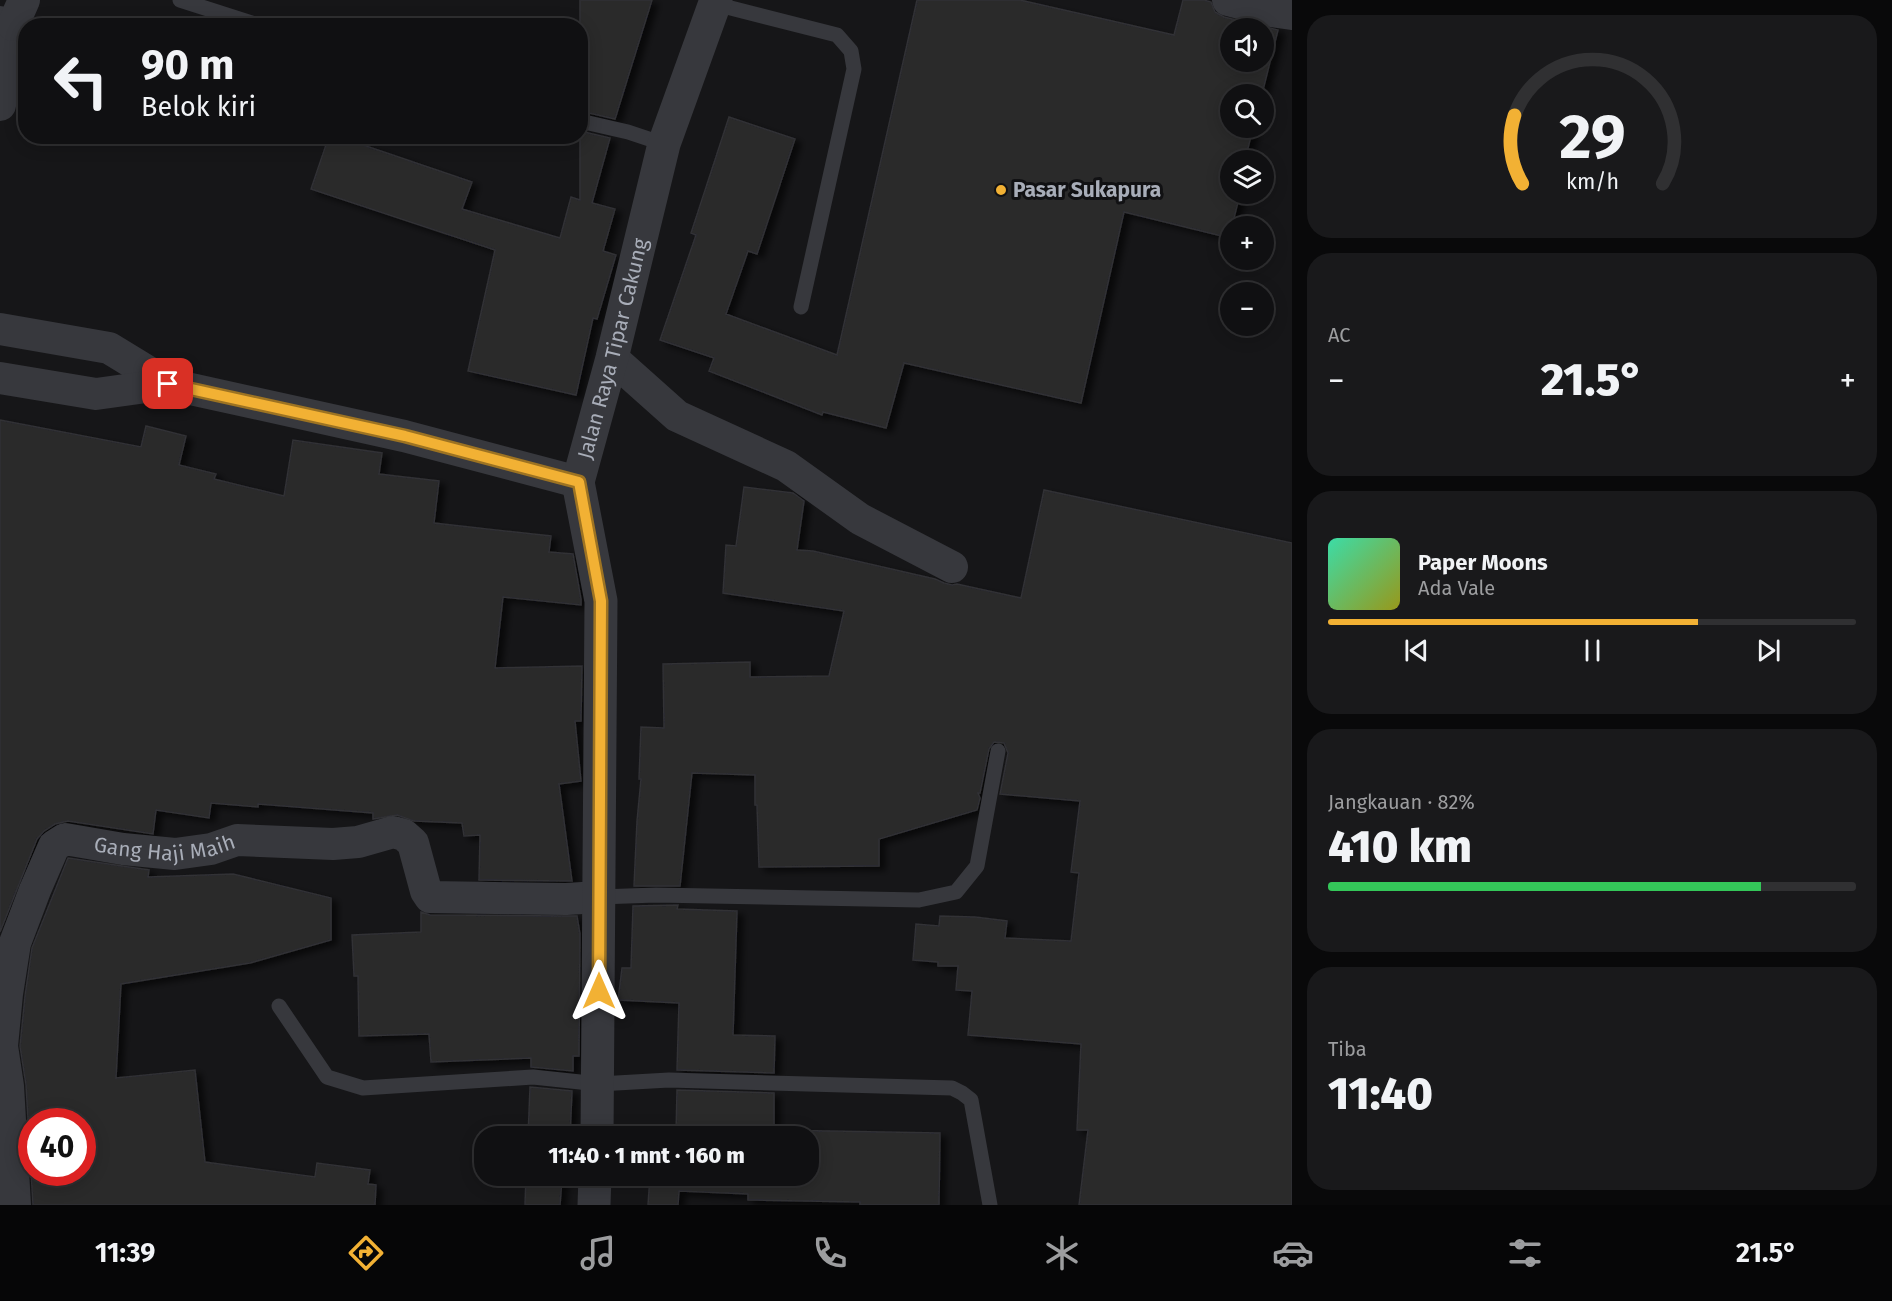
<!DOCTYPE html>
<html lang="id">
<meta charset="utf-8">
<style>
:root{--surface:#101012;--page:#19191b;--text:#f1f3f6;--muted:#9c9d9f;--line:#303032;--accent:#f2b134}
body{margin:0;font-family:"Fira Sans",sans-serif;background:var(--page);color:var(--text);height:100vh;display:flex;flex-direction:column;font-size:22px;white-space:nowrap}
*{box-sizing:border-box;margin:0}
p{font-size:20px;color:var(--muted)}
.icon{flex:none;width:33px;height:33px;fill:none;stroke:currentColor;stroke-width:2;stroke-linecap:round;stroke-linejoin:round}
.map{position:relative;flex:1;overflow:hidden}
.sheet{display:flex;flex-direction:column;gap:15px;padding:15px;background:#09090a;width:600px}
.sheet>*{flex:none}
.top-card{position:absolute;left:18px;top:18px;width:570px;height:126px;border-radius:24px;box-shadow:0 3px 15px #0003,0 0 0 2px var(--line);background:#101012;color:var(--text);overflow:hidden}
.buttons{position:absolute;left:1220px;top:18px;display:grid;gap:12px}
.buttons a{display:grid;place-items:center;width:54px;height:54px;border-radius:50%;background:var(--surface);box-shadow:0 3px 15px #0003,0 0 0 2px var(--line);font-size:30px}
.speed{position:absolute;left:18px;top:1108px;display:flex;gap:12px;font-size:30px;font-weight:700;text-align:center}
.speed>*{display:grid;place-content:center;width:78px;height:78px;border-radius:50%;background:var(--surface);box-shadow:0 3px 15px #0003,0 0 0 2px var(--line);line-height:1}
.speed .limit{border:9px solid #d22;background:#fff;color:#111}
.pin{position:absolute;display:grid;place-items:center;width:51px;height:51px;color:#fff;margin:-26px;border-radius:12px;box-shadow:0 3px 9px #0006}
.me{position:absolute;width:66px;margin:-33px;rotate:0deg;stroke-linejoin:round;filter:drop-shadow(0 0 4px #0008)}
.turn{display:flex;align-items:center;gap:21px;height:126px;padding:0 24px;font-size:27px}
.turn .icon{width:78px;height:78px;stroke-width:2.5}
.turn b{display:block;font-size:42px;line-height:51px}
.big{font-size:45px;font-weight:800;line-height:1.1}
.sheet .tile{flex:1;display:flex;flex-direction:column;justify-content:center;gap:9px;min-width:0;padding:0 21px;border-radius:24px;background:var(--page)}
.sheet .dial{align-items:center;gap:0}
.dial svg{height:156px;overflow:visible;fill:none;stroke:var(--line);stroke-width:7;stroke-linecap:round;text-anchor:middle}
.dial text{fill:var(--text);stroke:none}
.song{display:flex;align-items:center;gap:18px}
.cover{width:72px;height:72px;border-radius:9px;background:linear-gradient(135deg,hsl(160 70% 55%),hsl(60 70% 35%))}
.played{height:6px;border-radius:3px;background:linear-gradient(90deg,var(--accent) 70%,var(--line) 70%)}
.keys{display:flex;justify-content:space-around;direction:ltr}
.heat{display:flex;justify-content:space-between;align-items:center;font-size:33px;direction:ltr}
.charge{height:9px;border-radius:4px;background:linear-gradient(90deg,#34c759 82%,var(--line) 0)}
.trip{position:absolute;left:474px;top:1126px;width:345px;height:60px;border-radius:24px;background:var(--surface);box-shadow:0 3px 15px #0003,0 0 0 2px var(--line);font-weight:800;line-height:60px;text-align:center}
.menu{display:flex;height:96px;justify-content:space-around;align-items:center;background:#060607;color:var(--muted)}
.menu .icon{width:42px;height:42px}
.menu .active{color:var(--accent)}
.menu b{font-size:27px;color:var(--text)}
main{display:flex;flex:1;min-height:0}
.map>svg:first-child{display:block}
.building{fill:#29292c;stroke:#303034;stroke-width:1.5;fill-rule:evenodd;filter:url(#shadow)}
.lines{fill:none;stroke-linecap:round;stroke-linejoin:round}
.service{stroke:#37383d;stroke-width:15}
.minor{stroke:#37383d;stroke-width:32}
.tertiary{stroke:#37383d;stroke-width:33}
.route-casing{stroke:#9d7322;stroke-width:15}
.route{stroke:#f2b134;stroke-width:10}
.poi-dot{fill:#f2b134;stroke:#111113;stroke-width:2}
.labels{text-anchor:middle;stroke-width:6;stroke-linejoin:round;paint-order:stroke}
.poi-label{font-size:21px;font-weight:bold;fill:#a8adb8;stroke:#111113;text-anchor:start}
.street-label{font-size:21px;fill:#a8adb8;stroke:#111113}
</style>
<main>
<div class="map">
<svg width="1292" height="1205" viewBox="0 0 1292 1205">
<defs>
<filter id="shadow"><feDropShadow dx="6" dy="4" stdDeviation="3" flood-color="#0009"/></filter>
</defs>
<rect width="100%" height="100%" fill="#161618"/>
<!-- building -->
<path class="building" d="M 580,0 L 652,0 L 615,119 L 580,111 Z
M 917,0 L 1020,0 L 1174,35 L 1183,0 L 1204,0 L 1211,2 L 1215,12 L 1224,17 L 1278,30 L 1262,94 L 1230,94 L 1230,128 L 1253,128 L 1245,160 L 1230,160 L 1230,194 L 1240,194 L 1232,226 L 1230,226 L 1230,238 L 1124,212 L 1081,403 L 904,363 L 886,428 L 823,412 L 822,415 L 709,371 L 714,358 L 660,340 L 696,235 L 691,233 L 729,117 L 795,139 L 757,254 L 748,251 L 726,314 L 837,355 ZM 1230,28 L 1263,28 L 1263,62 L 1230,62 Z
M 580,131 L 610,138 L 592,203 L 615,209 L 603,251 L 616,255 L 597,319 L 593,318 L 576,395 L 468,371 L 495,250 L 311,189 L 329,136 L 337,136 L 472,182 L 462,209 L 560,238 L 571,197 L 580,200 Z
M 0,420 L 141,447 L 146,426 L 186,436 L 179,465 L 216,474 L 214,479 L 284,496 L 293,440 L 382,453 L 379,474 L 439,481 L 434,523 L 551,536 L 549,552 L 573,554 L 581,599 L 581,605 L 503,597 L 495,668 L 582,666 L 581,721 L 575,721 L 581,781 L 559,784 L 572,881 L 479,880 L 480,835 L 464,836 L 462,823 L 414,821 L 397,815 L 373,819 L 373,813 L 258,804 L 258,807 L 211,803 L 209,818 L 156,810 L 153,834 L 68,821 L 55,824 L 44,831 L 37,839 L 0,932 Z
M 744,487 L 793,493 L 804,501 L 797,550 L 813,551 L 935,579 L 944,583 L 952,585 L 957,584 L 1021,598 L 1044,490 L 1292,543 L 1292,1205 L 1079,1205 L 1088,1130 L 1077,1130 L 1081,1044 L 968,1035 L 972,991 L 956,990 L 958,966 L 938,966 L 938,962 L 913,960 L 916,924 L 939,926 L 940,916 L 975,917 L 1007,921 L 1005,938 L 1071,941 L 1079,873 L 1071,872 L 1080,801 L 1000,794 L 1008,753 L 1004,743 L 994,742 L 989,749 L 980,793 L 978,793 L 980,798 L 977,810 L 879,839 L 879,866 L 759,867 L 757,805 L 755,805 L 755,775 L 692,773 L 680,886 L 634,886 L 637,821 L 641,779 L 639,779 L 641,727 L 664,728 L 663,664 L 750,662 L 750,677 L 829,676 L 844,611 L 723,593 L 726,545 L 736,546 Z
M 68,858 L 149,870 L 148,877 L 233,874 L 331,898 L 331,940 L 250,963 L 121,984 L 116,1078 L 195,1070 L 205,1162 L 315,1177 L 317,1163 L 370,1170 L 368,1184 L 376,1185 L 375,1205 L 33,1205 L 26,1085 L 20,1046 L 25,996 L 32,948 ZM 32,1122 L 82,1122 L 82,1173 L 32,1173 Z
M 678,905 L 677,909 L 737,911 L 733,1035 L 775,1036 L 774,1073 L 677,1070 L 679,1003 L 618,1000 L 622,968 L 631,968 L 633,906 Z
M 421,912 L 430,915 L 577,916 L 580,934 L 579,1056 L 573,1056 L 573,1071 L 531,1067 L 531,1058 L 431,1062 L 429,1034 L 359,1036 L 358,976 L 354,976 L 352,935 L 421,932 Z
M 530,1087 L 572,1091 L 570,1137 L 528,1137 Z
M 677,1090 L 774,1093 L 774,1130 L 940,1133 L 939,1205 L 860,1205 L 860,1202 L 748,1200 L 748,1194 L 679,1191 L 678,1205 L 648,1205 L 650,1176 L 808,1176 L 808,1137 L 652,1137 L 652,1132 L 676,1133 Z
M 526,1176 L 568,1176 L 568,1180 L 562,1180 L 560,1205 L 525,1205 Z"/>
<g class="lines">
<!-- service -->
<path class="service" d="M 180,0 L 261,26
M 715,4 L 837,35 L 851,51 L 854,69 L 801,307
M 580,121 L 628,132 L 664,144
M 599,897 L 656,895 L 919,900 L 956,892 L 977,866 L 998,751
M 279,1006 L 327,1077 L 363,1088 L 533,1077 L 599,1084 L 669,1080 L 952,1088 L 962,1093 L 971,1100 L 990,1205"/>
<!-- minor -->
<g class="minor">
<path d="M 1228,0 L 1271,11 L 1292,14"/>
<path d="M 0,22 L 13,25 L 0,105"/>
<path d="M 13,25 L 24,0"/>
<path d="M 0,329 L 109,348 L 168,384 L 404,436 L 578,482"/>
<path d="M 612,358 L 677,416 L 786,466 L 860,519 L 952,567"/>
<path d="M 0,378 L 96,394 L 168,384"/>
<path id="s1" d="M 15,1205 L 8,1086 L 2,1046 L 7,994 L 15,943 L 35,890 L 54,846 L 65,839 L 123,849 L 175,854 L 211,849 L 237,840 L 333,844 L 358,842 L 393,832 L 404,835 L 413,843 L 426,891 L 430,897 L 566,899 L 599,897"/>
</g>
<!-- tertiary -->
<g class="tertiary">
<path id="s2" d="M 597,1137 L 601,601 L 578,482 L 612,358 L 664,144 L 716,0"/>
<path d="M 594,1205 L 595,1176"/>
</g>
</g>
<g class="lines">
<defs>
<path id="route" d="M 168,384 L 405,436 L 579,482 L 601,601 L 599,991"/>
</defs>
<!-- route casing -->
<use href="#route" class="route-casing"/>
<!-- route -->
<use href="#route" class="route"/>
</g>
<!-- markers -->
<circle class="poi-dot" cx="1001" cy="190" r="6"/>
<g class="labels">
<!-- poi labels -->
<g class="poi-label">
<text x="1013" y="197">Pasar Sukapura</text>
</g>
<!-- street labels -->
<g class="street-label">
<text dy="7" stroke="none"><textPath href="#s2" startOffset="795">Jalan Raya Tipar Cakung</textPath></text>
<text dy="7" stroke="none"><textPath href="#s1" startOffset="482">Gang Haji Maih</textPath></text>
</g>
</g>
</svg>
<div class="buttons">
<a><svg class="icon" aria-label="sound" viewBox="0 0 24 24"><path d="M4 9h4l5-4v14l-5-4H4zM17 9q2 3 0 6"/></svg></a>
<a><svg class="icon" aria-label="search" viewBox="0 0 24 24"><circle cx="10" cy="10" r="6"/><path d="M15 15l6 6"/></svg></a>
<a><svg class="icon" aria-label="layers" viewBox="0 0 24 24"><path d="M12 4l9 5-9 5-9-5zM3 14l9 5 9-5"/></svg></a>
<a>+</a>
<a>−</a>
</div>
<div class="speed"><div class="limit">40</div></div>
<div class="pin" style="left:168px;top:384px;background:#d93025"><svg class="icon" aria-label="arrive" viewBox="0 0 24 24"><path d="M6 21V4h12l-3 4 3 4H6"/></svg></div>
<svg class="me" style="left:599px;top:991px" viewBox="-20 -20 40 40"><path d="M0-17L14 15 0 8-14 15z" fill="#f2b134" stroke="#fff" stroke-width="4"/></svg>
<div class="trip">11:40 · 1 mnt · 160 m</div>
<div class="top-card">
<div class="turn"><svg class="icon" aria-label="left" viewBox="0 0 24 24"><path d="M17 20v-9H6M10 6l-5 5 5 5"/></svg><div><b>90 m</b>Belok kiri</div></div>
</div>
</div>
<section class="sheet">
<div class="tile dial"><svg viewBox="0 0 100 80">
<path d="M14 69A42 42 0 1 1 86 69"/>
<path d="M14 69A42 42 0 0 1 10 34" stroke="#f2b134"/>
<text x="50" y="56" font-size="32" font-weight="700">29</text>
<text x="50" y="72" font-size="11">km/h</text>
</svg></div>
<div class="tile"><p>AC</p>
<div class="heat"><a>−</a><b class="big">21.5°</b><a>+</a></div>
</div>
<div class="tile">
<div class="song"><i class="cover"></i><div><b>Paper Moons</b><p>Ada Vale</p></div></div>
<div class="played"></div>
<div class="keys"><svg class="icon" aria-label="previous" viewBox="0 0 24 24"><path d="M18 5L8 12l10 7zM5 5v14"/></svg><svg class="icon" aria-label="pause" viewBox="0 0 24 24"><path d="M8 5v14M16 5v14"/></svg><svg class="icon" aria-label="next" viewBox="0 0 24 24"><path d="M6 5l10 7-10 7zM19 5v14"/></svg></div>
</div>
<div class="tile"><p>Jangkauan · 82%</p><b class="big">410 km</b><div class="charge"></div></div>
<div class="tile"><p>Tiba</p><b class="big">11:40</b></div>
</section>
</main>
<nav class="menu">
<b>11:39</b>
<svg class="icon active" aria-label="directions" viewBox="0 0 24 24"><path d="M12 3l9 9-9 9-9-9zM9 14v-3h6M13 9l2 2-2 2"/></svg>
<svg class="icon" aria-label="music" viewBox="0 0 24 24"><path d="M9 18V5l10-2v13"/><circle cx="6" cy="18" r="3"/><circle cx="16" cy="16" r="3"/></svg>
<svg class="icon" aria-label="phone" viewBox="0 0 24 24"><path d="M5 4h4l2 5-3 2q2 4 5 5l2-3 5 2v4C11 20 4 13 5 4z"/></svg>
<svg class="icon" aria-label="climate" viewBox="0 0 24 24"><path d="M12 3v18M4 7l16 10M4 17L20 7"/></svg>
<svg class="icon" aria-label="car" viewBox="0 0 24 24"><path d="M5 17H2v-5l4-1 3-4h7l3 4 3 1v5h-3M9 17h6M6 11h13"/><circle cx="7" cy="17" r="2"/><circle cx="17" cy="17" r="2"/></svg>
<svg class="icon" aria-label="filters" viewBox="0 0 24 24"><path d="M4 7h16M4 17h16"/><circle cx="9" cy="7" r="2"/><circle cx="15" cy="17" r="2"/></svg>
<b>21.5°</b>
</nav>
